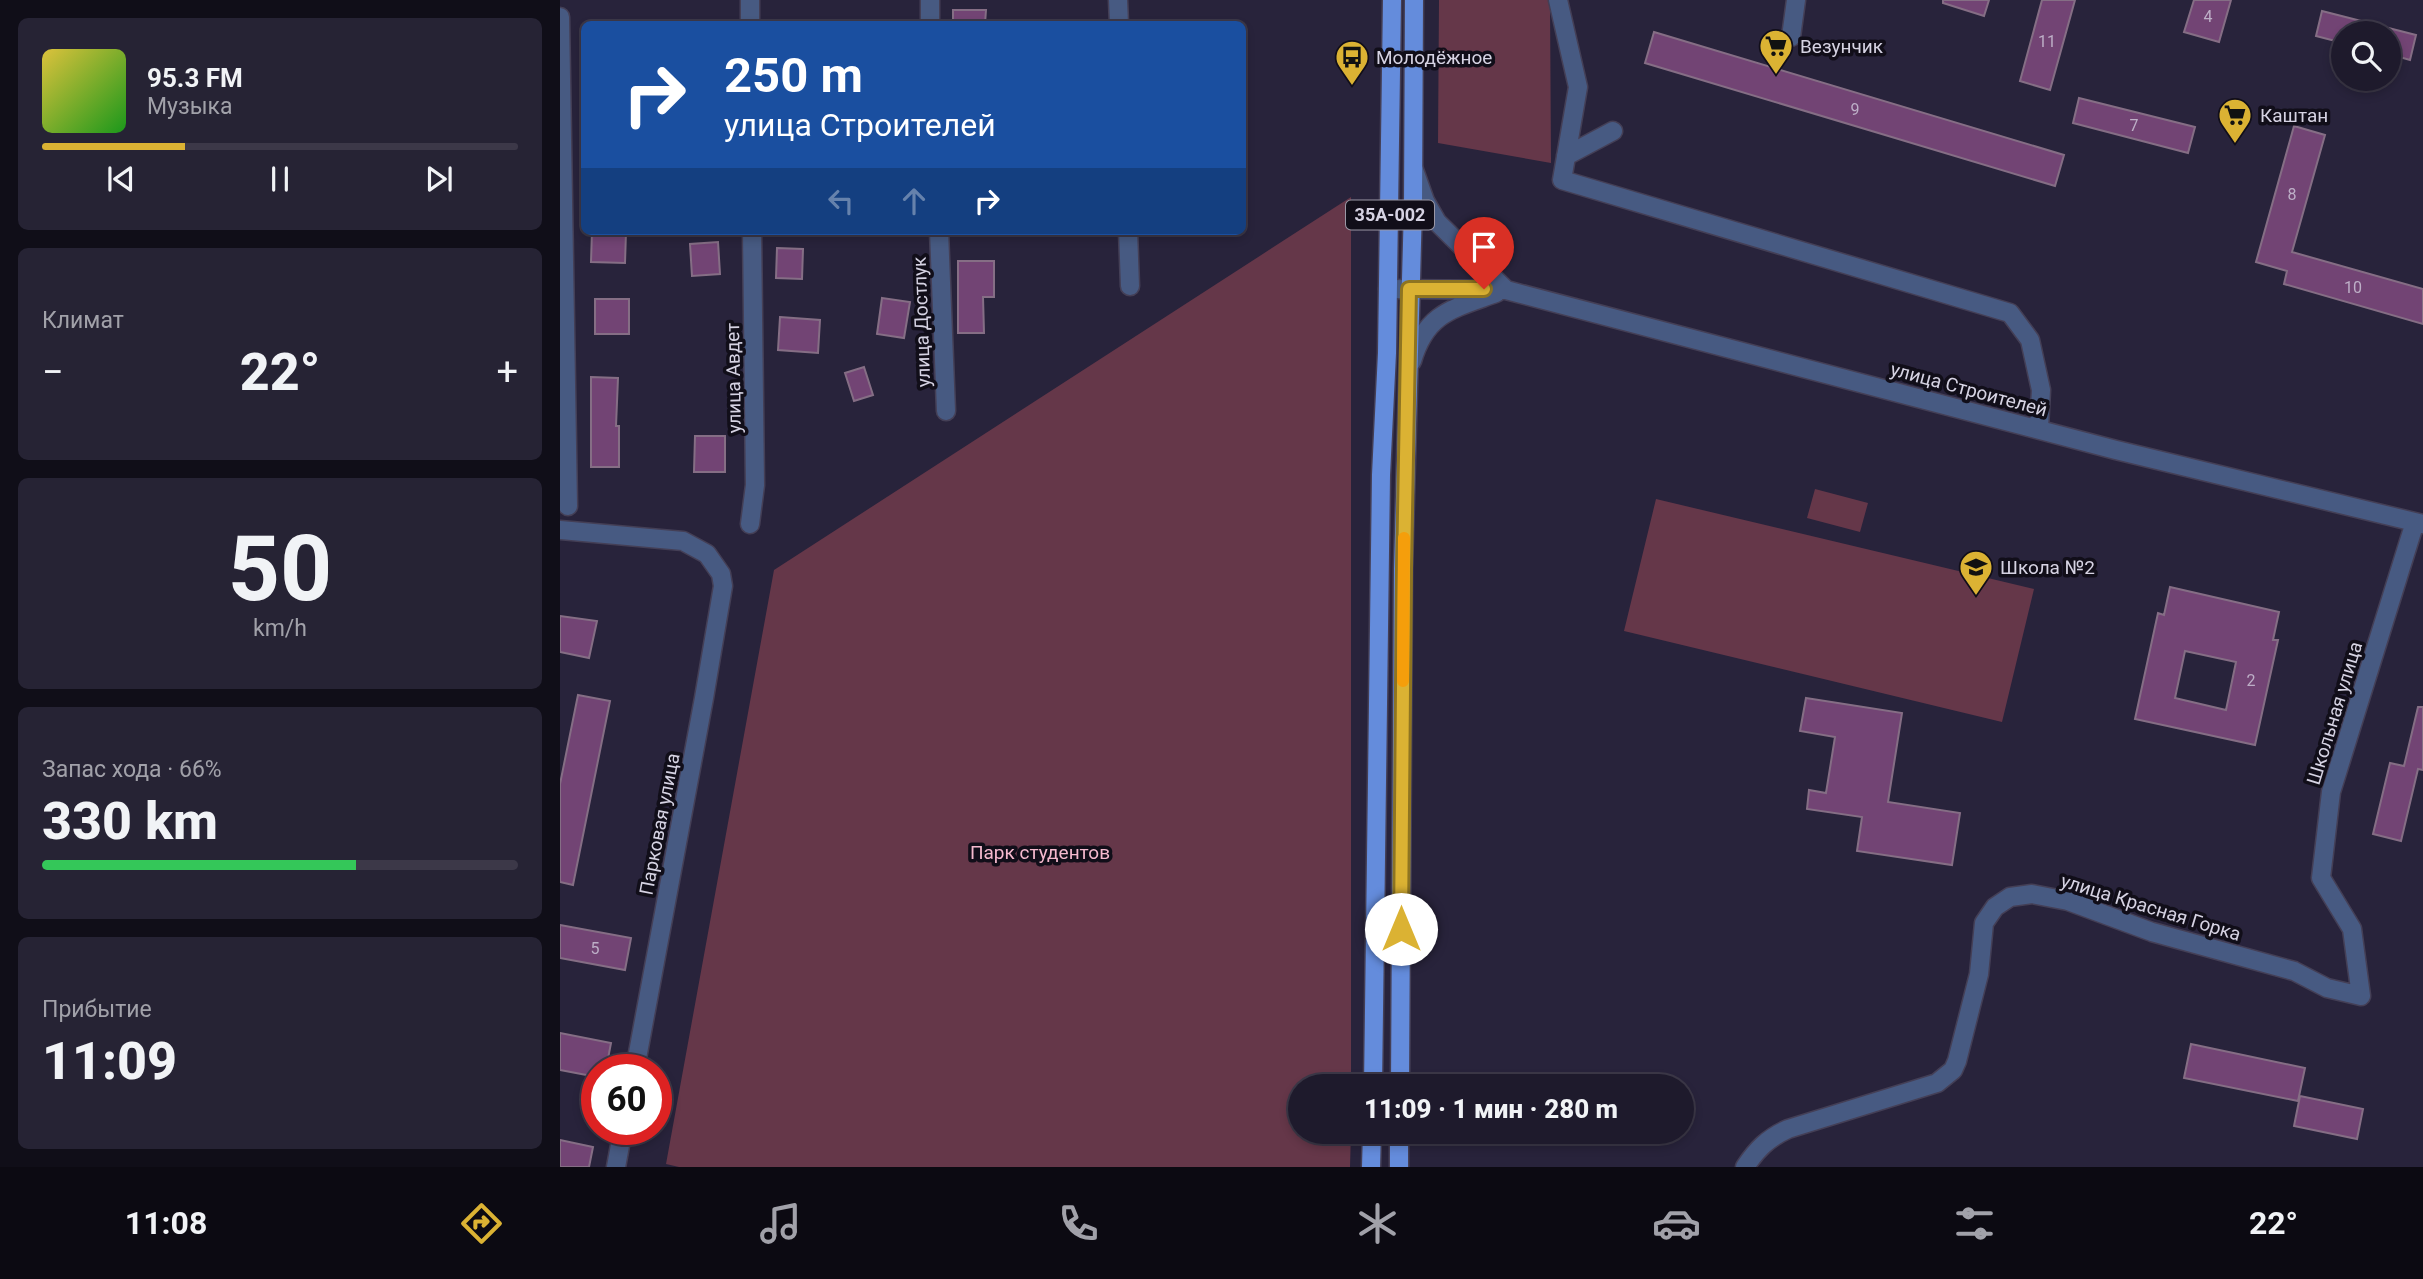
<!DOCTYPE html>
<html lang="ru">
<meta charset="utf-8">
<style>
:root{--surface:#1e1a2c;--page:#262334;--text:#f1f3f6;--muted:#a1a1a9;--line:#3c3848;--accent:#dbb233}
body{margin:0;font-family:Roboto,sans-serif;background:var(--page);color:var(--text);height:100vh;display:flex;flex-direction:column;font-size:26px;white-space:nowrap}
*{box-sizing:border-box;margin:0}
p{font-size:23px;color:var(--muted)}
.icon{flex:none;width:38px;height:38px;fill:none;stroke:currentColor;stroke-width:2;stroke-linecap:round;stroke-linejoin:round}
.map{position:relative;flex:1;overflow:hidden}
.sheet{display:flex;flex-direction:column;gap:18px;padding:18px;background:#100e18;width:560px}
.sheet>*{flex:none}
.guide{position:absolute;left:21px;top:21px;width:665px;height:214px;border-radius:10px;box-shadow:0 4px 10px #0003,0 0 0 2px var(--line);background:#1a4fa0;color:#fff;overflow:hidden}
.buttons{position:absolute;left:1771px;top:21px;display:grid;gap:14px}
.buttons a{display:grid;place-items:center;width:70px;height:70px;border-radius:50%;background:var(--surface);box-shadow:0 4px 10px #0003,0 0 0 2px var(--line);font-size:35px}
.speed{position:absolute;left:21px;top:1054px;display:flex;gap:14px;font-size:35px;font-weight:700;text-align:center}
.speed>*{display:grid;place-content:center;width:91px;height:91px;border-radius:50%;background:var(--surface);box-shadow:0 4px 10px #0003,0 0 0 2px var(--line);line-height:1}
.speed .limit{border:10px solid #d22;background:#fff;color:#111}
.pin{position:absolute;display:grid;place-items:center;width:60px;height:60px;color:#fff;margin:-72px -30px;border-radius:50% 50% 50% 0;rotate:-45deg;box-shadow:0 0 7px #0007}
.pin .icon{rotate:45deg}
.me{position:absolute;width:77px;margin:-38px;rotate:0deg;stroke-linejoin:round;filter:drop-shadow(0 0 5px #0008)}
.turn{display:flex;align-items:center;gap:24px;height:147px;padding:0 28px;font-size:32px}
.turn .icon{width:91px;height:91px;stroke-width:2.5}
.turn b{display:block;font-size:49px;line-height:60px}
.lanes{display:flex;align-items:center;height:66px;padding:0 28px;background:#0003;justify-content:center;gap:35px;direction:ltr}
.lanes .off{opacity:.35}
.big{font-size:52px;font-weight:800;line-height:1.1}
.sheet .tile{flex:1;display:flex;flex-direction:column;justify-content:center;gap:10px;min-width:0;padding:0 24px;border-radius:10px;background:var(--page)}
.sheet .dial{align-items:center;gap:0}
.dial b{font-size:91px;line-height:1}
.song{display:flex;align-items:center;gap:21px}
.cover{width:84px;height:84px;border-radius:10px;background:linear-gradient(135deg,hsl(50 70% 55%),hsl(120 70% 35%))}
.played{height:7px;border-radius:4px;background:linear-gradient(90deg,var(--accent) 30%,var(--line) 30%)}
.keys{display:flex;justify-content:space-around;direction:ltr}
.heat{display:flex;justify-content:space-between;align-items:center;font-size:38px;direction:ltr}
.charge{height:10px;border-radius:5px;background:linear-gradient(90deg,#34c759 66%,var(--line) 0)}
.trip{position:absolute;left:728px;top:1074px;width:406px;height:70px;border-radius:35px;background:var(--surface);box-shadow:0 4px 10px #0003,0 0 0 2px var(--line);font-weight:800;line-height:70px;text-align:center}
.tab-bar{display:flex;height:112px;justify-content:space-around;align-items:center;background:#0c0a12;color:var(--muted)}
.tab-bar .icon{width:49px;height:49px}
.tab-bar .current{color:var(--accent)}
.tab-bar b{font-size:32px;color:var(--text)}
main{display:flex;flex:1;min-height:0}
.map>svg:first-child{display:block}
.green{fill:#653749}
.building{fill:#724474;stroke:#856e85;stroke-width:2;fill-rule:evenodd}
.lines{fill:none;stroke-linecap:round;stroke-linejoin:round}
.minor-casing{stroke:#443f56;stroke-width:21}
.tertiary-casing{stroke:#443f56;stroke-width:21}
.primary-casing{stroke:#443f56;stroke-width:21}
.minor{stroke:#475a82;stroke-width:18}
.tertiary{stroke:#475a82;stroke-width:18}
.primary{stroke:#648cdc;stroke-width:18}
.route-casing{stroke:#8e7421;stroke-width:18}
.route{stroke:#dbb233;stroke-width:12}
.slow{stroke:#f59e0b;stroke-width:12}
.labels{text-anchor:middle;stroke-width:7;stroke-linejoin:round;paint-order:stroke}
.number-label{font-size:16px;fill:#bdafc7}
.shield{fill:#110e19;stroke:#9b98a6;stroke-width:2}
.shield-label{font-size:18px;font-weight:bold;fill:#d6d3e3}
.poi-label{font-size:19px;fill:#d6d3e3;stroke:#110e19;text-anchor:start}
.street-label{font-size:19px;fill:#d6d3e3;stroke:#110e19}
.park-label{font-size:19px;fill:#f5b9ce;stroke:#110e19}
</style>
<main>
<section class="sheet">
<div class="tile">
<div class="song"><i class="cover"></i><div><b>95.3 FM</b><p>Музыка</p></div></div>
<div class="played"></div>
<div class="keys"><svg class="icon" aria-label="previous" viewBox="0 0 24 24"><path d="M18 5L8 12l10 7zM5 5v14"/></svg><svg class="icon" aria-label="pause" viewBox="0 0 24 24"><path d="M8 5v14M16 5v14"/></svg><svg class="icon" aria-label="next" viewBox="0 0 24 24"><path d="M6 5l10 7-10 7zM19 5v14"/></svg></div>
</div>
<div class="tile"><p>Климат</p>
<div class="heat"><a>−</a><b class="big">22°</b><a>+</a></div>
</div>
<div class="tile dial"><b>50</b><p>km/h</p></div>
<div class="tile"><p>Запас хода · 66%</p><b class="big">330 km</b><div class="charge"></div></div>
<div class="tile"><p>Прибытие</p><b class="big">11:09</b></div>
</section>
<div class="map">
<svg width="1863" height="1167" viewBox="0 0 1863 1167">
<rect width="100%" height="100%" fill="#28233b"/>
<!-- green -->
<path class="green" d="M 879,0 L 990,0 L 991,163 L 878,143 Z
M 791,197 L 791,1087 L 740,1087 L 740,1132 L 791,1132 L 790,1167 L 119,1167 L 106,1164 L 214,570 Z
M 1255,489 L 1308,503 L 1300,532 L 1247,518 Z
M 1096,499 L 1474,589 L 1442,722 L 1064,631 Z"/>
<!-- building -->
<path class="building" d="M 1383,0 L 1429,0 L 1424,16 L 1383,3 Z
M 1482,0 L 1515,0 L 1490,90 L 1460,81 Z
M 1634,0 L 1671,0 L 1659,42 L 1624,32 Z
M 393,10 L 426,10 L 425,24 L 393,24 Z
M 1762,11 L 1856,35 L 1850,60 L 1829,54 L 1829,33 L 1783,33 L 1783,43 L 1756,36 Z
M 1094,32 L 1504,155 L 1495,186 L 1085,63 Z
M 1519,98 L 1635,127 L 1628,153 L 1513,123 Z
M 1734,126 L 1765,135 L 1732,252 L 1863,289 L 1863,324 L 1724,284 L 1727,271 L 1696,262 Z
M 32,231 L 66,232 L 65,263 L 31,262 Z
M 158,242 L 160,274 L 132,276 L 130,244 Z
M 217,248 L 243,249 L 242,279 L 216,278 Z
M 398,261 L 434,261 L 434,297 L 423,297 L 424,333 L 398,333 Z
M 322,298 L 350,302 L 344,338 L 317,334 Z
M 35,299 L 69,299 L 69,334 L 35,334 Z
M 220,317 L 260,320 L 258,353 L 218,350 Z
M 304,367 L 313,395 L 294,401 L 285,373 Z
M 31,377 L 58,378 L 56,426 L 59,426 L 59,467 L 31,467 Z
M 135,436 L 165,436 L 165,472 L 134,472 Z
M 1610,587 L 1719,612 L 1713,640 L 1718,640 L 1695,745 L 1575,719 L 1598,613 L 1604,615 ZM 1625,651 L 1676,662 L 1666,710 L 1615,698 Z
M 0,616 L 37,621 L 29,658 L 0,652 Z
M 18,695 L 50,701 L 13,885 L 0,882 L 0,784 Z
M 1246,698 L 1342,713 L 1328,802 L 1400,813 L 1392,865 L 1297,851 L 1302,817 L 1247,809 L 1249,790 L 1266,793 L 1275,737 L 1240,731 Z
M 1858,707 L 1863,707 L 1863,770 L 1858,769 L 1841,841 L 1813,834 L 1830,763 L 1844,766 Z
M 0,925 L 71,938 L 65,970 L 0,958 Z
M 0,1033 L 51,1043 L 46,1069 L 37,1069 L 37,1077 L 0,1070 Z
M 1631,1044 L 1745,1068 L 1738,1101 L 1624,1078 Z
M 1740,1096 L 1803,1109 L 1797,1139 L 1734,1126 Z
M 0,1140 L 33,1147 L 29,1167 L 0,1167 Z"/>
<g class="lines">
<defs>
<path id="minor" d="M 190,0 L 190,24
M 370,0 L 370,24
M 558,0 L 559,24
M 998,0 L 1018,87 L 1002,180 L 1450,313 L 1470,340 L 1481,390 L 1479,428
M 0,17 L 8,506
M 1231,37 L 1236,0
M 1006,156 L 1053,131
M 854,170 L 865,201 L 877,222 L 946,290
M 379,231 L 386,411
M 568,231 L 570,286
M 828,289 L 946,290 L 1556,450 L 1863,524
M 852,361 C 866,313 892,309 936,293
M 190,524 L 195,485 L 192,231
M 1185,1167 C 1197,1149 1208,1138 1228,1129 L 1377,1083 L 1393,1070 L 1397,1061 L 1419,974 L 1424,923 L 1435,907 L 1450,897 L 1472,894 L 1508,901 L 1592,932 L 1734,971 L 1767,988 L 1801,996 L 1792,929 L 1761,878 L 1771,792 L 1855,522"/>
<path id="tertiary" d="M 0,530 L 123,541 L 147,554 L 161,574 L 163,586 L 144,698 L 75,1069
M 56,1167 L 63,1129"/>
<path id="primary" d="M 813,1087 L 821,475 L 827,353 L 832,0
M 840,1087 L 843,569 L 853,207 L 854,0
M 811,1167 L 812,1132
M 839,1167 L 839,1132"/>
</defs>
<!-- minor casing -->
<use href="#minor" class="minor-casing"/>
<!-- tertiary casing -->
<use href="#tertiary" class="tertiary-casing"/>
<!-- primary casing -->
<use href="#primary" class="primary-casing"/>
<!-- minor -->
<use href="#minor" class="minor"/>
<!-- tertiary -->
<use href="#tertiary" class="tertiary"/>
<!-- primary -->
<use href="#primary" class="primary"/>
</g>
<g class="lines">
<defs>
<path id="route" d="M 841,929 L 844,569 L 849,289 L 924,289"/>
</defs>
<!-- route casing -->
<use href="#route" class="route-casing"/>
<!-- route -->
<use href="#route" class="route"/>
<!-- slow -->
<path class="slow" d="M 843,681 L 844,538"/>
</g>
<!-- icons -->
<defs>
<symbol id="supermarket-pin" viewBox="-11 -11 22 30"><path d="M0 17L-7.5 6A9.5 9.5 0 1 1 7.5 6Z" fill="#dbb233" stroke="#110e19"/><path d="M-6-5.5h2.5l.6 2H6L4.5 2H-2.5L-4.4-4H-6ZM-1.5 3.2a1.3 1.3 0 1 0 .1 0ZM3 3.2a1.3 1.3 0 1 0 .1 0Z" fill="#111"/></symbol>
<symbol id="bus-pin" viewBox="-11 -11 22 30"><path d="M0 17L-7.5 6A9.5 9.5 0 1 1 7.5 6Z" fill="#dbb233" stroke="#110e19"/><path d="M-5-6H5V4H4V6H2V4H-2V6H-4V4H-5ZM-3.5-4V0h7V-4ZM-3.5 1.2v1.5H-2V1.2ZM2 1.2v1.5H3.5V1.2Z" fill="#111"/></symbol>
<symbol id="school-pin" viewBox="-11 -11 22 30"><path d="M0 17L-7.5 6A9.5 9.5 0 1 1 7.5 6Z" fill="#dbb233" stroke="#110e19"/><path d="M0-5L7-2L0 1L-7-2ZM-4 1L0 2.5L4 1V4Q0 6-4 4Z" fill="#111"/></symbol>
</defs>
<g fill-rule="evenodd">
<use href="#supermarket-pin" x="1197" y="27" width="38" height="52"/>
<use href="#bus-pin" x="773" y="38" width="38" height="52"/>
<use href="#supermarket-pin" x="1656" y="96" width="38" height="52"/>
<use href="#school-pin" x="1397" y="548" width="38" height="52"/>
</g>
<g class="labels">
<!-- number labels -->
<g class="number-label">
<text x="1648" y="22">4</text>
<text x="1487" y="47">11</text>
<text x="1295" y="115">9</text>
<text x="1574" y="131">7</text>
<text x="1732" y="200">8</text>
<text x="1793" y="293">10</text>
<text x="1691" y="686">2</text>
<text x="35" y="954">5</text>
</g>
<!-- shield labels -->
<rect class="shield" x="786" y="200.5" width="88" height="29" rx="5"/>
<g class="shield-label">
<text x="830" y="221">35А-002</text>
</g>
<!-- poi labels -->
<g class="poi-label">
<text x="1240" y="53">Везунчик</text>
<text x="816" y="64">Молодёжное</text>
<text x="1700" y="122">Каштан</text>
<text x="1440" y="574">Школа №2</text>
</g>
<!-- street labels -->
<g class="street-label">
<text transform="translate(361 322) rotate(-92)" y="7">улица Достлук</text>
<text transform="translate(173 378) rotate(-91)" y="7">улица Авдет</text>
<text transform="translate(1409 389) rotate(15)" y="7">улица Строителей</text>
<text transform="translate(1774 713) rotate(-73)" y="7">Школьная улица</text>
<text transform="translate(99 824) rotate(-79)" y="7">Парковая улица</text>
<text transform="translate(1591 907) rotate(17)" y="7">улица Красная Горка</text>
</g>
<!-- park labels -->
<g class="park-label">
<text x="480" y="859">Парк студентов</text>
</g>
</g>
</svg>
<div class="buttons">
<a><svg class="icon" aria-label="search" viewBox="0 0 24 24"><circle cx="10" cy="10" r="6"/><path d="M15 15l6 6"/></svg></a>
</div>
<div class="speed"><div class="limit">60</div></div>
<div class="pin" style="left:924px;top:289px;background:#d93025"><svg class="icon" aria-label="arrive" viewBox="0 0 24 24"><path d="M6 21V4h12l-3 4 3 4H6"/></svg></div>
<svg class="me" style="left:841px;top:929px" viewBox="-20 -20 40 40"><circle r="19" fill="#fff"/><path d="M0-13L10 11 0 6-10 11z" fill="#dbb233"/></svg>
<div class="trip">11:09 · 1 мин · 280 m</div>
<div class="guide">
<div class="turn"><svg class="icon" aria-label="right" viewBox="0 0 24 24"><path d="M7 20v-9h11M14 6l5 5-5 5"/></svg><div><b>250 m</b>улица Строителей</div></div>
<div class="lanes"><svg class="icon off" aria-label="left" viewBox="0 0 24 24"><path d="M17 20v-9H6M10 6l-5 5 5 5"/></svg><svg class="icon off" aria-label="ahead" viewBox="0 0 24 24"><path d="M12 20V5M6 11l6-6 6 6"/></svg><svg class="icon" aria-label="right" viewBox="0 0 24 24"><path d="M7 20v-9h11M14 6l5 5-5 5"/></svg></div>
</div>
</div>
</main>
<nav class="tab-bar">
<b>11:08</b>
<svg class="icon current" aria-label="directions" viewBox="0 0 24 24"><path d="M12 3l9 9-9 9-9-9zM9 14v-3h6M13 9l2 2-2 2"/></svg>
<svg class="icon" aria-label="music" viewBox="0 0 24 24"><path d="M9 18V5l10-2v13"/><circle cx="6" cy="18" r="3"/><circle cx="16" cy="16" r="3"/></svg>
<svg class="icon" aria-label="phone" viewBox="0 0 24 24"><path d="M5 4h4l2 5-3 2q2 4 5 5l2-3 5 2v4C11 20 4 13 5 4z"/></svg>
<svg class="icon" aria-label="climate" viewBox="0 0 24 24"><path d="M12 3v18M4 7l16 10M4 17L20 7"/></svg>
<svg class="icon" aria-label="car" viewBox="0 0 24 24"><path d="M5 17H2v-5l4-1 3-4h7l3 4 3 1v5h-3M9 17h6M6 11h13"/><circle cx="7" cy="17" r="2"/><circle cx="17" cy="17" r="2"/></svg>
<svg class="icon" aria-label="filters" viewBox="0 0 24 24"><path d="M4 7h16M4 17h16"/><circle cx="9" cy="7" r="2"/><circle cx="15" cy="17" r="2"/></svg>
<b>22°</b>
</nav>
